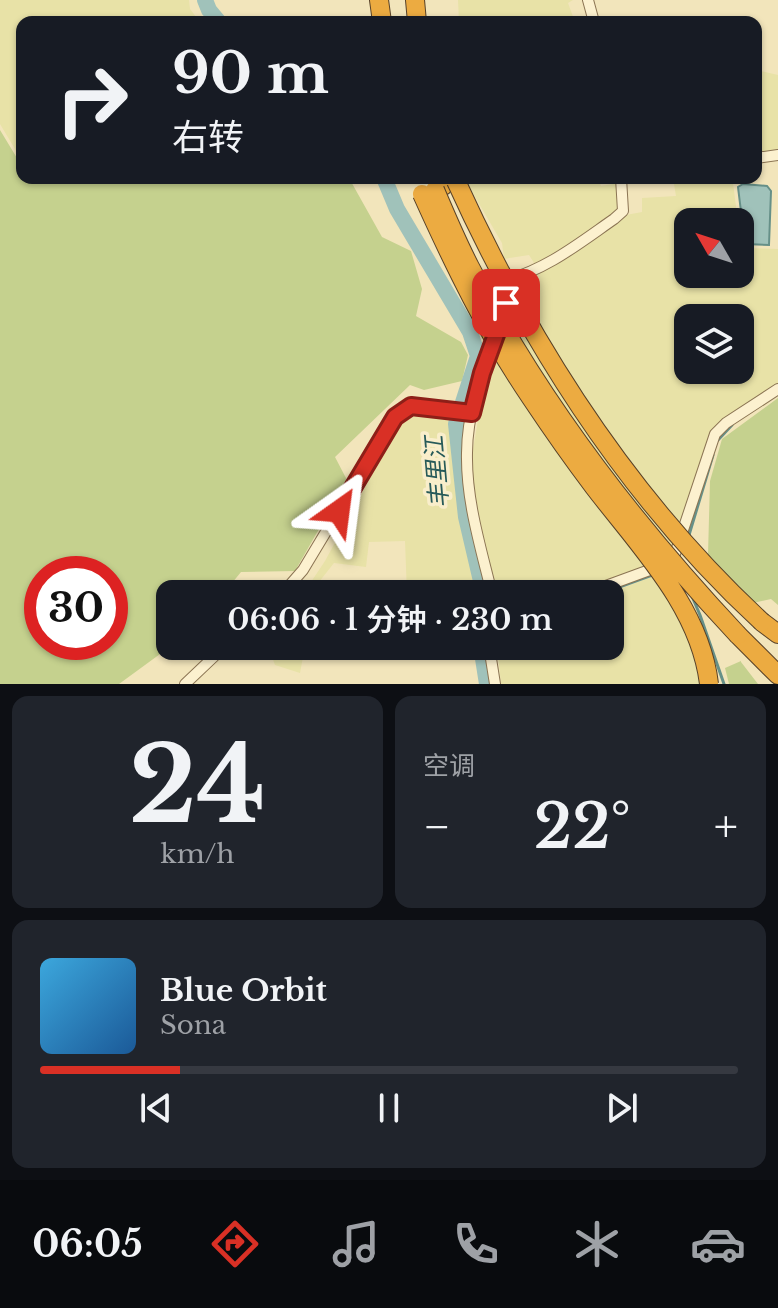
<!DOCTYPE html>
<html lang="zh">
<meta charset="utf-8">
<style>
:root{--surface:#171b24;--page:#20242c;--text:#f1f3f6;--muted:#9ea1a6;--line:#363941;--accent:#d93025}
body{margin:0;font-family:"Libre Baskerville","Noto Sans SC",serif;background:var(--page);color:var(--text);height:100vh;display:flex;flex-direction:column;font-size:30px;white-space:nowrap}
*{box-sizing:border-box;margin:0}
p{font-size:26px;color:var(--muted)}
.icon{flex:none;width:44px;height:44px;fill:none;stroke:currentColor;stroke-width:2;stroke-linecap:round;stroke-linejoin:round}
.map{position:relative;height:684px;overflow:hidden}
.drawer{display:flex;flex-direction:column;gap:12px;padding:12px;background:#0d0f14;flex:1}
.drawer>*{flex:none}
.top-card{position:absolute;left:16px;top:16px;width:746px;height:168px;border-radius:16px;box-shadow:0 2px 6px #0004;background:#171b24;color:var(--text);overflow:hidden}
.needle{width:52px;rotate:309deg}
.fabs{position:absolute;left:674px;top:208px;display:grid;gap:16px}
.fabs a{display:grid;place-items:center;width:80px;height:80px;border-radius:16px;background:var(--surface);box-shadow:0 2px 6px #0004;font-size:40px}
.speed{position:absolute;left:24px;top:556px;display:flex;gap:16px;font-size:40px;font-weight:700;text-align:center}
.speed>*{display:grid;place-content:center;width:104px;height:104px;border-radius:50%;background:var(--surface);box-shadow:0 2px 6px #0004;line-height:1}
.speed .limit{border:12px solid #d22;background:#fff;color:#111}
.pin{position:absolute;display:grid;place-items:center;width:68px;height:68px;color:#fff;margin:-34px;border-radius:16px;box-shadow:0 4px 12px #0006}
.me{position:absolute;width:88px;margin:-44px;rotate:31deg;stroke-linejoin:round;filter:drop-shadow(0 0 6px #0008)}
.turn{display:flex;align-items:center;gap:28px;height:168px;padding:0 24px;font-size:36px}
.turn .icon{width:104px;height:104px;stroke-width:2.5}
.turn b{display:block;font-size:56px;line-height:68px}
.big{font-size:60px;font-weight:600;line-height:1.1}
.drawer .card{flex:1;display:flex;flex-direction:column;justify-content:center;gap:12px;min-width:0;padding:0 28px;border-radius:16px;background:var(--page)}
.drawer .dial{align-items:center;gap:0}
.dial b{font-size:104px;line-height:1}
.song{display:flex;align-items:center;gap:24px}
.cover{width:96px;height:96px;border-radius:12px;background:linear-gradient(135deg,hsl(200 70% 55%),hsl(210 70% 35%))}
.played{height:8px;border-radius:4px;background:linear-gradient(90deg,var(--accent) 20%,var(--line) 20%)}
.keys{display:flex;justify-content:space-around;direction:ltr}
.heat{display:flex;justify-content:space-between;align-items:center;font-size:44px;direction:ltr}
.drawer .tiles{flex:1;display:grid;gap:12px;grid-template-columns:1fr 1fr}
.card:last-child{grid-column:span 2}
.trip{position:absolute;left:156px;top:580px;width:468px;height:80px;border-radius:16px;background:var(--surface);box-shadow:0 2px 6px #0004;font-weight:600;line-height:80px;text-align:center}
.dock{display:flex;height:128px;justify-content:space-around;align-items:center;background:#090b0e;color:var(--muted)}
.dock .icon{width:56px;height:56px}
.dock .on{color:var(--accent)}
.dock b{font-size:36px;color:var(--text)}
.map>svg:first-child{display:block}
.farmland{fill:#e8e2a7;fill-rule:evenodd}
.green{fill:#c5d18e;fill-rule:evenodd}
.water{fill:#a0c2ba;stroke:#669088;stroke-width:2}
.lines{fill:none;stroke-linecap:round;stroke-linejoin:round}
.stream{stroke:#669088;stroke-width:3}
.river{stroke:#a0c2ba;stroke-width:16}
.minor-casing{stroke:#8b7453;stroke-width:12}
.motorway-casing{stroke:#574128;stroke-width:20}
.minor{stroke:#fcf1cf;stroke-width:10}
.motorway{stroke:#ecab41;stroke-width:18}
.motorway-bridge-casing{stroke:#574128;stroke-width:20;stroke-linecap:butt}
.motorway-bridge{stroke:#ecab41;stroke-width:18}
.route-casing{stroke:#8d1f18;stroke-width:20}
.route{stroke:#d93025;stroke-width:14}
.labels{text-anchor:middle;stroke-width:7;stroke-linejoin:round;paint-order:stroke}
.water-label{font-size:24px;font-style:italic;fill:#275a59;stroke:#f9eecb}
</style>
<div class="map">
<svg width="778" height="684" viewBox="0 0 778 684">
<rect width="100%" height="100%" fill="#f2e5bb"/>
<!-- farmland -->
<path class="farmland" d="M 0,0 L 189,0 L 190,9 L 200,22 L 22,22 L 21,159 L 0,124 Z
M 458,0 L 573,0 L 568,3 L 575,22 L 459,22 Z
M 756,70 L 778,75 L 778,153 L 756,156 Z
M 464,178 L 598,178 L 601,186 L 619,183 L 620,207 L 615,216 L 536,266 L 529,255 L 504,259 L 502,243 Z
M 673,178 L 718,178 L 719,181 L 733,183 L 738,222 L 688,222 L 688,274 L 740,274 L 740,241 L 741,248 L 778,249 L 778,387 L 726,419 L 677,544 L 665,562 L 576,594 L 496,594 L 474,504 L 471,461 L 486,373 L 512,313 L 539,302 L 537,275 L 626,215 L 642,212 L 642,198 L 676,196 ZM 688,318 L 740,318 L 740,370 L 688,370 Z
M 413,412 L 449,414 L 459,514 L 476,594 L 467,594 L 466,590 L 457,594 L 407,594 L 405,541 L 369,542 L 366,567 L 334,563 L 315,587 L 314,594 L 303,594 L 325,561 L 400,423 Z
M 677,567 L 716,684 L 501,684 L 497,646 L 610,646 L 610,594 L 607,594 Z
M 268,646 L 305,646 L 300,673 L 275,665 Z"/>
<!-- green -->
<path class="green" d="M 0,130 L 20,163 L 22,163 L 22,178 L 349,178 L 382,237 L 411,251 L 422,289 L 416,316 L 461,342 L 468,355 L 462,381 L 424,390 L 410,385 L 335,457 L 347,480 L 295,571 L 241,572 L 223,594 L 170,594 L 171,646 L 119,684 L 0,684 ZM 42,574 L 110,574 L 110,642 L 42,642 Z
M 778,398 L 778,605 L 771,599 L 753,603 L 708,555 L 710,481 L 722,439 Z
M 741,661 L 741,662 L 758,684 L 729,684 L 725,668 Z"/>
<!-- water -->
<path class="water" d="M 743,184 L 767,186 L 771,191 L 769,245 L 745,244 L 738,187 Z"/>
<g class="lines">
<!-- stream -->
<path class="stream" d="M 718,440 L 732,425
M 689,535 L 713,455
M 600,594 L 655,574
M 691,594 L 700,615 L 724,684"/>
<!-- river -->
<path class="river" d="M 205,0 L 209,10 L 219,22
M 384,178 L 397,209 L 470,332 L 478,356 L 456,424 L 466,517 L 484,594
M 481,646 L 487,684"/>
<defs>
<path id="minor" d="M 588,0 L 594,22
M 756,158 L 778,155
M 503,281 C 546,270 578,244 614,219 L 623,211 L 621,178
M 500,324 L 506,303
M 282,594 L 303,570 L 395,417 L 411,406 L 472,413
M 492,594 C 481,548 466,501 467,453 C 467,414 481,375 495,338
M 584,594 L 666,564 L 674,557 L 715,434 L 726,423 L 778,389
M 489,646 L 495,684
M 185,684 L 225,646"/>
<path id="motorway" d="M 379,0 L 382,22
M 415,0 L 417,22
M 441,178 L 443,186
M 762,622 L 778,634
M 738,635 L 778,675"/>
</defs>
<!-- minor casing -->
<use href="#minor" class="minor-casing"/>
<!-- motorway casing -->
<use href="#motorway" class="motorway-casing"/>
<!-- minor -->
<use href="#minor" class="minor"/>
<!-- motorway -->
<use href="#motorway" class="motorway"/>
<defs>
<path id="motorway-bridge" d="M 456,181 C 530,344 630,500 762,622
M 435,190 C 446,216 457,242 470,267 C 540,403 634,524 738,635
M 422,194 C 454,265 487,333 531,398 C 551,428 572,458 594,487 C 639,546 700,607 709,684"/>
</defs>
<!-- motorway-bridge casing -->
<use href="#motorway-bridge" class="motorway-bridge-casing"/>
<!-- motorway-bridge -->
<use href="#motorway-bridge" class="motorway-bridge"/>
</g>
<g class="lines">
<defs>
<path id="route" d="M 339,511 L 395,417 L 411,406 L 472,413 L 482,373 L 505,310 L 506,303"/>
</defs>
<!-- route casing -->
<use href="#route" class="route-casing"/>
<!-- route -->
<use href="#route" class="route"/>
</g>
<g class="labels">
<!-- water labels -->
<g class="water-label">
<text transform="translate(437 472) rotate(-95)" y="8">丰里江</text>
</g>
</g>
</svg>
<div class="fabs">
<a><svg class="needle" viewBox="-14 -14 28 28"><path d="M0-13l5 13h-10z" fill="#e53935"/><path d="M0 13l5-13h-10z" fill="#9ea1a6"/></svg></a>
<a><svg class="icon" aria-label="layers" viewBox="0 0 24 24"><path d="M12 4l9 5-9 5-9-5zM3 14l9 5 9-5"/></svg></a>
</div>
<div class="speed"><div class="limit">30</div></div>
<div class="pin" style="left:506px;top:303px;background:#d93025"><svg class="icon" aria-label="arrive" viewBox="0 0 24 24"><path d="M6 21V4h12l-3 4 3 4H6"/></svg></div>
<svg class="me" style="left:339px;top:511px" viewBox="-20 -20 40 40"><path d="M0-17L14 15 0 8-14 15z" fill="#d93025" stroke="#fff" stroke-width="4"/></svg>
<div class="trip">06:06 · 1 分钟 · 230 m</div>
<div class="top-card">
<div class="turn"><svg class="icon" aria-label="right" viewBox="0 0 24 24"><path d="M7 20v-9h11M14 6l5 5-5 5"/></svg><div><b>90 m</b>右转</div></div>
</div>
</div>
<section class="drawer">
<div class="tiles">
<div class="card dial"><b>24</b><p>km/h</p></div>
<div class="card"><p>空调</p>
<div class="heat"><a>−</a><b class="big">22°</b><a>+</a></div>
</div>
<div class="card">
<div class="song"><i class="cover"></i><div><b>Blue Orbit</b><p>Sona</p></div></div>
<div class="played"></div>
<div class="keys"><svg class="icon" aria-label="previous" viewBox="0 0 24 24"><path d="M18 5L8 12l10 7zM5 5v14"/></svg><svg class="icon" aria-label="pause" viewBox="0 0 24 24"><path d="M8 5v14M16 5v14"/></svg><svg class="icon" aria-label="next" viewBox="0 0 24 24"><path d="M6 5l10 7-10 7zM19 5v14"/></svg></div>
</div>
</div>
</section>
<nav class="dock">
<b>06:05</b>
<svg class="icon on" aria-label="directions" viewBox="0 0 24 24"><path d="M12 3l9 9-9 9-9-9zM9 14v-3h6M13 9l2 2-2 2"/></svg>
<svg class="icon" aria-label="music" viewBox="0 0 24 24"><path d="M9 18V5l10-2v13"/><circle cx="6" cy="18" r="3"/><circle cx="16" cy="16" r="3"/></svg>
<svg class="icon" aria-label="phone" viewBox="0 0 24 24"><path d="M5 4h4l2 5-3 2q2 4 5 5l2-3 5 2v4C11 20 4 13 5 4z"/></svg>
<svg class="icon" aria-label="climate" viewBox="0 0 24 24"><path d="M12 3v18M4 7l16 10M4 17L20 7"/></svg>
<svg class="icon" aria-label="car" viewBox="0 0 24 24"><path d="M5 17H2v-5l4-1 3-4h7l3 4 3 1v5h-3M9 17h6M6 11h13"/><circle cx="7" cy="17" r="2"/><circle cx="17" cy="17" r="2"/></svg>
</nav>
